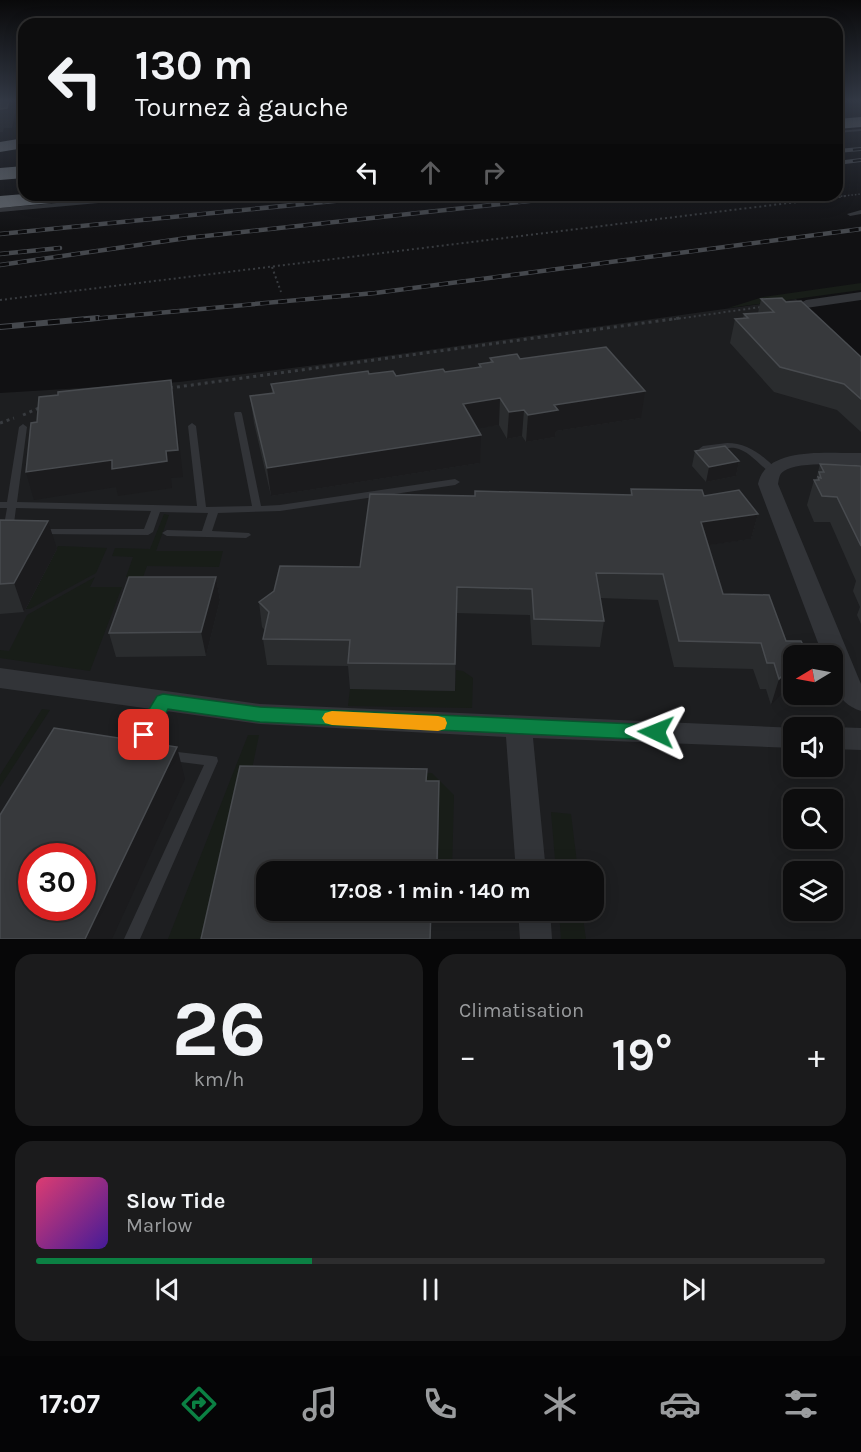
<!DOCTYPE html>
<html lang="fr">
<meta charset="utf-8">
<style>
:root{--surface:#0d0d0e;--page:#1b1b1c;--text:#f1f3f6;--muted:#9a9c9e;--line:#2d2d2e;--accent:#0b8043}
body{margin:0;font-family:Karla,sans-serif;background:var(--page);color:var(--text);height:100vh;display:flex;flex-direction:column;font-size:22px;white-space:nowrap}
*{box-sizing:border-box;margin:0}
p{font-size:20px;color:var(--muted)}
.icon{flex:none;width:33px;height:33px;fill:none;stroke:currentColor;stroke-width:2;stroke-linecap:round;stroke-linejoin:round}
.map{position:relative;height:939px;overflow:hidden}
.drawer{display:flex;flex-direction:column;gap:15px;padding:15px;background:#070708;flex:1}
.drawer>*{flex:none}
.banner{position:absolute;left:18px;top:18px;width:825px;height:183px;border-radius:18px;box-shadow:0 3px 15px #0003,0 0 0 2px var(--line);background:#0d0d0e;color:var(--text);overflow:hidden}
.needle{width:39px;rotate:260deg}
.controls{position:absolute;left:783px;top:645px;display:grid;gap:12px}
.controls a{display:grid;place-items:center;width:60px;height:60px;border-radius:12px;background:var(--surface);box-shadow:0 3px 15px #0003,0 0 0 2px var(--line);font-size:30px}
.speed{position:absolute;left:18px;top:843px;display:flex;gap:12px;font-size:30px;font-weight:700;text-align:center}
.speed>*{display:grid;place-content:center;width:78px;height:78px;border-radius:50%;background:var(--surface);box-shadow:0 3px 15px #0003,0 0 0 2px var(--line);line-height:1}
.speed .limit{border:9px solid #d22;background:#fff;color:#111}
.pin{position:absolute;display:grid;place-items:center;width:51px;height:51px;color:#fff;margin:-26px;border-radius:12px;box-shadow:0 3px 9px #0006}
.me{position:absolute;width:66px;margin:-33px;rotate:272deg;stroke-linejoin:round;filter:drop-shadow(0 0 4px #0008)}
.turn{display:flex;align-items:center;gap:21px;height:126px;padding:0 18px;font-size:27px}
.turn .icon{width:78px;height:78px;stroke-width:2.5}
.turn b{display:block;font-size:42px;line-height:51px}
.lanes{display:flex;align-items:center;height:57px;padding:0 18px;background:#0003;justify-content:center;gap:30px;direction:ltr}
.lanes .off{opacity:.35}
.big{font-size:45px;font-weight:700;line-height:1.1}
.drawer .card{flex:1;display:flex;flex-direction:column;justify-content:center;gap:9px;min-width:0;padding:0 21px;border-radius:18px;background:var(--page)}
.drawer .dial{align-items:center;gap:0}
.dial b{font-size:78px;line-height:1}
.song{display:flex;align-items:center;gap:18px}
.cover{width:72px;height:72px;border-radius:9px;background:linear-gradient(135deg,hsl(340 70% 55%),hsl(260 70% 35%))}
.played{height:6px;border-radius:3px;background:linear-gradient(90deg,var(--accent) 35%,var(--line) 35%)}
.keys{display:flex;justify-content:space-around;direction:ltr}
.heat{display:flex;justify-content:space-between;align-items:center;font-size:33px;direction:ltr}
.drawer .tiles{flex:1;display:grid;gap:15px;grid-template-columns:1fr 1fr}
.card:last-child{grid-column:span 2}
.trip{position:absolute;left:256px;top:861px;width:348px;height:60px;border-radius:18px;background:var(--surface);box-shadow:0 3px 15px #0003,0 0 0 2px var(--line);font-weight:700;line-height:60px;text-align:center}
.dock{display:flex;height:96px;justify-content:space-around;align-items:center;background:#050506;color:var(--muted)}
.dock .icon{width:42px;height:42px}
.dock .current{color:var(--accent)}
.dock b{font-size:27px;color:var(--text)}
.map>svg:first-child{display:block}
.built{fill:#1d1e20;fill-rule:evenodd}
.green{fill:#181d18}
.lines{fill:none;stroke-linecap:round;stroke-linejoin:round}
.path-far2{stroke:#383b3f;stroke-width:1.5;stroke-dasharray:1.5 2;stroke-linecap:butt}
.path-far1{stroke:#383b3f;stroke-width:2;stroke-dasharray:2 3;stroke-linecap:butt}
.path{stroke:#383b3f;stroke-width:3;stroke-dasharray:3 4;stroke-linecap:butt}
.lane{fill:#323438;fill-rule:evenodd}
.street{fill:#323438;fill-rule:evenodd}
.highway{fill:#5e6369;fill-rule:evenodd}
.rail-far2-casing{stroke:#45484d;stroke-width:4}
.rail-far1-casing{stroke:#45484d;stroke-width:4.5}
.rail-casing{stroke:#45484d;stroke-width:6}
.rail-far2{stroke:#0c0c0e;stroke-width:2;stroke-dasharray:8;stroke-linecap:butt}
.rail-far1{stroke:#0c0c0e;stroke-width:3;stroke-dasharray:9;stroke-linecap:butt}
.rail{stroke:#0c0c0e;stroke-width:4;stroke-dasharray:12;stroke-linecap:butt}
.wall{fill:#2a2c2e}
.shaded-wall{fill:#1b1b1d}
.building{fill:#37393c;stroke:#484b4f;stroke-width:1.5;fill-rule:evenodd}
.route{fill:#0b8043;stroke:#07532c;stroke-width:1.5}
.slow{fill:#f59e0b}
</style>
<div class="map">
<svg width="861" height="939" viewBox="0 0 861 939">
<rect width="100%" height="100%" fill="#111113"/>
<!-- built -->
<path class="built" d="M 796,299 L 861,364 L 861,939 L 0,939 L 0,393 L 179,382 L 363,359 ZM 794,656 L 832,656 L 832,694 L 794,694 ZM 794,728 L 832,728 L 832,766 L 794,766 ZM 794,800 L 832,800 L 832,838 L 794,838 ZM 32,856 L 82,856 L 82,908 L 32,908 ZM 267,872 L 594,872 L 594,910 L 267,910 ZM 794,872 L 832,872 L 832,910 L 794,910 Z"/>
<!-- green -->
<path class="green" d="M 861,283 L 861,290 L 728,308 L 763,297 Z
M 164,514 L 169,515 L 156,551 L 223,551 L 219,567 L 147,566 L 143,577 L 126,577 L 133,557 L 112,556 L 115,548 L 150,549 Z
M 58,546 L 107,548 L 96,573 L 30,609 L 26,609 Z
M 95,577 L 90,587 L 122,587 L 90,671 L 0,658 L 0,650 L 9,651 L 27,615 Z
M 456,670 L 463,671 L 473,678 L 472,708 L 348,706 L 350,689 L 455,691 Z
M 42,709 L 50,710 L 0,787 L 0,775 Z
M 248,735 L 259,735 L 217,939 L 168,939 Z
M 328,771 L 432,773 L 454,795 L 452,871 L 438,871 L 439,814 Z
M 551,812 L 571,814 L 578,871 L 556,871 Z
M 559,911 L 582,911 L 586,939 L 561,939 Z"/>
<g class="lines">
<!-- path-far2 -->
<path class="path-far2" d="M 834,197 L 861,194"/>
<!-- path-far1 -->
<path class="path-far1" d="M 272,267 L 281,292
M 0,300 L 846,196
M 669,320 L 761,307"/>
<!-- path -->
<path class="path" d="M 170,388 L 680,318
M 23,415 L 39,408
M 0,423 L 14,418"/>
<!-- lane -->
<path class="lane" d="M 861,129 L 861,131 L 837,133 L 837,131 Z
M 146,195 L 167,195 L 164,197 L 0,212 L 0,208 Z
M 861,210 L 861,214 L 850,216 L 847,214 Z
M 235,412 L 241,412 L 242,414 L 261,506 L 280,505 L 455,479 L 460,482 L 455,485 L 280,511 L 218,513 L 212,531 L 249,533 L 251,535 L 246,538 L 167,536 L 162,533 L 167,530 L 202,531 L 208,513 L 160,512 L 153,532 L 148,535 L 40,534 L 37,533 L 35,531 L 37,529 L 144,529 L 151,511 L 16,508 L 13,531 L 8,534 L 3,531 L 7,508 L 0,508 L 0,502 L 7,502 L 19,427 L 23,424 L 27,427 L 17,502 L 197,506 L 188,426 L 192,423 L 196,426 L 206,507 L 252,506 L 234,414 Z
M 727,443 C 748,443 764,456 778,471 L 773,474 L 770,473 C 760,465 748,450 735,448 C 724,446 708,455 699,449 L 703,446 Z
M 163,696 L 167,698 L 169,701 L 139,755 L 135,756 L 131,755 L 129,751 L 131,747 L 159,698 Z
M 169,751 L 212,756 L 217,757 L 218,761 L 140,939 L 124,939 L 204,765 L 165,760 L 163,756 L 165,752 Z"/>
<!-- street -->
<path class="street" d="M 861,292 L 861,300 L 806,308 L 799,304 L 806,300 Z
M 861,453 L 861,465 C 844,465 797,461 784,471 C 779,474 779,479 778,484 L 861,684 L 861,711 C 834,702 832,680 832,656 L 823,656 L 758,484 C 766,445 830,454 861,453 Z
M 0,668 L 260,704 L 798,728 L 794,728 L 794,748 L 533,738 L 546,872 L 516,872 L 506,737 L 260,724 L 0,688 Z
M 832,727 L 861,728 L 861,750 L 832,749 Z
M 518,910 L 550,910 L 552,939 L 520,939 Z"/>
<!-- highway -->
<path class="highway" d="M 861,117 L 861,127 L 837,129 L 837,119 Z
M 24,138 L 24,148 L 0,152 L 0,142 Z
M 24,166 L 24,178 L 0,180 L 0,168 Z
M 24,194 L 24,195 L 82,195 L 79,199 L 72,201 L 0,208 L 0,196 Z"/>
<defs>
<path id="rail-far2" d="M 837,151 L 861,149
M 837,163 L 861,160
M 369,197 L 392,195
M 561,197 L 582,195"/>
<path id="rail-far1" d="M 0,234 L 384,196
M 0,254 L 60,248
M 0,265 L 187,238 L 575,196
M 81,320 L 375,293 L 861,229"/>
<path id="rail" d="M 0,327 L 98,318"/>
</defs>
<!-- rail-far2 casing -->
<use href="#rail-far2" class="rail-far2-casing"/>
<!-- rail-far1 casing -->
<use href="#rail-far1" class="rail-far1-casing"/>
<!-- rail casing -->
<use href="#rail" class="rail-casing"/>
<!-- rail-far2 -->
<use href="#rail-far2" class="rail-far2"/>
<!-- rail-far1 -->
<use href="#rail-far1" class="rail-far1"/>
<!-- rail -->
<use href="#rail" class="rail"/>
</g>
<!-- wall -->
<path class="wall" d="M 761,299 L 786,302 L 861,357 L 861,432 L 837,410 L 774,392 L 730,343 L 735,319 L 743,318 L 744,314 L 758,313 Z
M 490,358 L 520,359 L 641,418 L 556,431 L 555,437 L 526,442 L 522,436 L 507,439 L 499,425 L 477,428 L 480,463 L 271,496 L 254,423 L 250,396 L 272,393 L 271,384 L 369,374 L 396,376 L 445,372 L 479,368 L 479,364 L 490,363 Z
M 695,451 L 739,461 L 736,476 L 706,482 L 692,466 Z
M 820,464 L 861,466 L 861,624 L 857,615 L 860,607 L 853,591 L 856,581 L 830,522 L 814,522 L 807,505 L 814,480 L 816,480 Z
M 631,489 L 704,496 L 758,514 L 751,539 L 708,545 L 723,594 L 786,641 L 806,651 L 804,656 L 794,656 L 771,705 L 766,689 L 760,689 L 753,669 L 674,667 L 658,600 L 600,598 L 604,621 L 600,647 L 532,645 L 530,615 L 456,613 L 455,691 L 350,689 L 348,666 L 267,665 L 263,639 L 265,630 L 262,627 L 259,602 L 360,567 L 475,496 L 630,495 Z
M 0,520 L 57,549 L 24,612 L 0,614 Z
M 216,577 L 220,600 L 206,656 L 116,657 L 109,633 Z
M 240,766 L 427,769 L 427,781 L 439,781 L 438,872 L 267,872 L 267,910 L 431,910 L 431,939 L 201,939 Z"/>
<!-- shaded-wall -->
<path class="shaded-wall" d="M 9,101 L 24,101 L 24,108 L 16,109 L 12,128 L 4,128 L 3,132 L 0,132 L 0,109 Z
M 171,380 L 175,405 L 183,477 L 171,478 L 172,488 L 118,496 L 116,487 L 34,500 L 26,472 L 166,451 Z
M 645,391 L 641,418 L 556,431 L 555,437 L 526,442 L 528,415 L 554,405 Z
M 500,398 L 499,425 L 463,431 L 463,404 Z
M 524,410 L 522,436 L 507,439 L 509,412 Z
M 481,435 L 480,463 L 271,496 L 267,468 Z
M 739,461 L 736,476 L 706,482 L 709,467 Z
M 758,514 L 751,539 L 696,547 L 701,522 Z
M 48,521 L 57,549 L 24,612 L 14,583 Z
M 216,577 L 220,600 L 206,656 L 201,632 Z
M 794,664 L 794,681 L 771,705 L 779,679 Z
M 177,747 L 185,779 L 112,939 L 85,939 Z"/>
<!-- building -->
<path class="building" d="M 0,101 L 9,101 L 7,108 L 0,109 Z
M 782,298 L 786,302 L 801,301 L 861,357 L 861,399 L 844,384 L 780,367 L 735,319 L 748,318 L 744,314 L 774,312 L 761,299 Z
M 606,347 L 645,391 L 554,405 L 558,410 L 528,415 L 524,410 L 509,412 L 500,398 L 463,404 L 481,435 L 267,468 L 250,396 L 274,393 L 271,384 L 368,371 L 369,374 L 393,371 L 396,376 L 443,369 L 445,372 L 481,367 L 479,364 L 493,362 L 490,358 L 517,354 L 520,359 Z
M 171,380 L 178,450 L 166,451 L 167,461 L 112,469 L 112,460 L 26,472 L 31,423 L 37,422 L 39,397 L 58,395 L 58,392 Z
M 725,446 L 739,461 L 709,467 L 695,451 Z
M 820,464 L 861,466 L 861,546 L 837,497 L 822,496 L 814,480 L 819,480 L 818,477 L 821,478 L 819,472 L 824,472 Z
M 631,489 L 702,490 L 704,496 L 739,490 L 758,514 L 701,522 L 723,594 L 769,595 L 786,641 L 801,641 L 806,651 L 802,656 L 794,656 L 794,664 L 779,679 L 774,663 L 767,663 L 761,643 L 679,641 L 663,574 L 596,573 L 604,621 L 534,619 L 532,589 L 457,587 L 455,664 L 348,663 L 350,640 L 263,639 L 269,612 L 259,602 L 274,591 L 280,566 L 360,567 L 370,494 L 475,496 L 475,491 L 632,495 Z
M 0,520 L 48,521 L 14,583 L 0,584 Z
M 129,577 L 216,577 L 201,632 L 109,633 Z
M 54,728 L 177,747 L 85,939 L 0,939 L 0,815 ZM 32,856 L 82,856 L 82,908 L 32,908 Z
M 240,766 L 427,769 L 426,781 L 439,781 L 437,862 L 403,860 L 414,872 L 267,872 L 267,910 L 431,910 L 430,939 L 201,939 Z"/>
<!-- sky -->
<linearGradient id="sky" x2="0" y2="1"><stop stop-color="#09090a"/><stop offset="0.43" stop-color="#323844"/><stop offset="1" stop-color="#323844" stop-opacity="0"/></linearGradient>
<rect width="861" height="233" fill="url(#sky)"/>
<!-- route -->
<path class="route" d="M 163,694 L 260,707 L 656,725 L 663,727 L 666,732 L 663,738 L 656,740 L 260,722 L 168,709 L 151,740 L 144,742 L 137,740 L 134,735 L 137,729 L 157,696 Z"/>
<!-- slow -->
<path class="slow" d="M 332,711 L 438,716 L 445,718 L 447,723 L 445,729 L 438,731 L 332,725 L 325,723 L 322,718 L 325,713 Z"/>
</svg>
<div class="controls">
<a><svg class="needle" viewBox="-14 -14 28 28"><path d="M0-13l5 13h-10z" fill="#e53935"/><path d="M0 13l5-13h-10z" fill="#9a9c9e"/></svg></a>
<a><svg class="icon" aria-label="sound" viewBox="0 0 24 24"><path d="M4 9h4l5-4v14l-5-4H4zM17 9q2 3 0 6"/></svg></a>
<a><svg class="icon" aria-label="search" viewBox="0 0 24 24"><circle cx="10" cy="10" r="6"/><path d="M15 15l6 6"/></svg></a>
<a><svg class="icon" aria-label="layers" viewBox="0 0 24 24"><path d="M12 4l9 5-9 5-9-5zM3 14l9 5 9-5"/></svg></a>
</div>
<div class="speed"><div class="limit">30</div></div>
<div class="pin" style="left:144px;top:735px;background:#d93025"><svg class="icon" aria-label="arrive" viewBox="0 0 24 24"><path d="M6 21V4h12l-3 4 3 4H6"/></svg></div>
<svg class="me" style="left:656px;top:732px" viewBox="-20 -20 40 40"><path d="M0-17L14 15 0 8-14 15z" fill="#0b8043" stroke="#fff" stroke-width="4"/></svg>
<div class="trip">17:08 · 1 min · 140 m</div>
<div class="banner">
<div class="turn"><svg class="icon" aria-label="left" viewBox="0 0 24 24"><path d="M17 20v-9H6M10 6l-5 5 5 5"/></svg><div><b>130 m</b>Tournez à gauche</div></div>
<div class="lanes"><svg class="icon" aria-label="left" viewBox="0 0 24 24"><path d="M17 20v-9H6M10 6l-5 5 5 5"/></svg><svg class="icon off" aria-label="ahead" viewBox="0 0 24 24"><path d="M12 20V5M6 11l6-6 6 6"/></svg><svg class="icon off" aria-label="right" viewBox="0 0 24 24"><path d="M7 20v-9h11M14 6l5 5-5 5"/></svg></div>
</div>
</div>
<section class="drawer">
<div class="tiles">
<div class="card dial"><b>26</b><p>km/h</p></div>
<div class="card"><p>Climatisation</p>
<div class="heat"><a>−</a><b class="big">19°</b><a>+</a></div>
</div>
<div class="card">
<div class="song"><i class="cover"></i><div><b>Slow Tide</b><p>Marlow</p></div></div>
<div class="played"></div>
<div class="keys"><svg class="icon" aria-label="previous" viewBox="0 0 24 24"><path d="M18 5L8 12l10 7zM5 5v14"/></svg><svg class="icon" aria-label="pause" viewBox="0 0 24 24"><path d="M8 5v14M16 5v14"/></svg><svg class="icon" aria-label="next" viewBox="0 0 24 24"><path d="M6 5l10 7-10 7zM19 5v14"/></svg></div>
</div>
</div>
</section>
<nav class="dock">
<b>17:07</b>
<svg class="icon current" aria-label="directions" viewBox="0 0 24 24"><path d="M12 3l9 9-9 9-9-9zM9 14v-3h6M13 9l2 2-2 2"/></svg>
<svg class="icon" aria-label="music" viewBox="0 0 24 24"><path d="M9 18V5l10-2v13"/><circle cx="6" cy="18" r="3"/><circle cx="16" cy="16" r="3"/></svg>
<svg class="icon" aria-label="phone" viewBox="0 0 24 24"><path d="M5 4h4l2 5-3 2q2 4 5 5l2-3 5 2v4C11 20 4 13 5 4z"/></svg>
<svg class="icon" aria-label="climate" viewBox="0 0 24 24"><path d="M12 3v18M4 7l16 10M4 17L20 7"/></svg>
<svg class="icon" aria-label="car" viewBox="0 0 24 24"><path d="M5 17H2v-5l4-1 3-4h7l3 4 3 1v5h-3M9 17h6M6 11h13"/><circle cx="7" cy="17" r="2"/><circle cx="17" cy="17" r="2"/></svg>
<svg class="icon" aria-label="filters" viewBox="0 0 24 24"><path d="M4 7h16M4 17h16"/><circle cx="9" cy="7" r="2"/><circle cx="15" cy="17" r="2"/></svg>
</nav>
